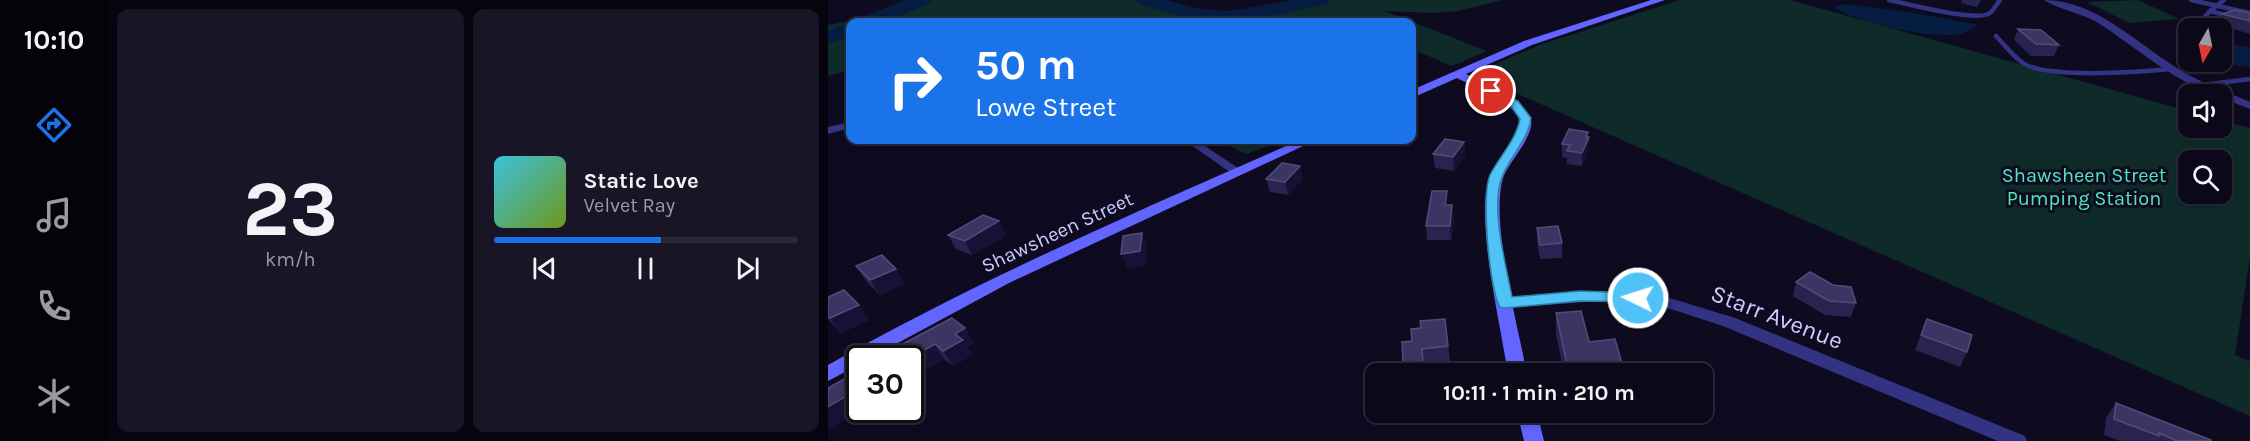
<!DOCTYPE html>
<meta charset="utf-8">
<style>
:root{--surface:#0a0819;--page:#181626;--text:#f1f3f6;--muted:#999aa2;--line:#2a2938;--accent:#1a73e8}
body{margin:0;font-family:Karla,sans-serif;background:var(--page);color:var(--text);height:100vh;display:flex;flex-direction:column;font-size:22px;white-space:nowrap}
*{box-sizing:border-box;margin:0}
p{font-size:20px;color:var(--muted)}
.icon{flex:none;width:33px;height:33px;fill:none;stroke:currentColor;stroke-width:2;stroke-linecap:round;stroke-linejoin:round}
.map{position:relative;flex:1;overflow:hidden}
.details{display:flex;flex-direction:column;gap:9px;padding:9px;background:#06040e;width:720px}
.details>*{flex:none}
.banner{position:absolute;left:18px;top:18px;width:570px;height:126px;border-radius:12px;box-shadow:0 3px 9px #0003,0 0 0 2px var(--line);background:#1a73e8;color:#fff;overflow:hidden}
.needle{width:39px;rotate:189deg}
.fabs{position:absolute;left:1350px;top:18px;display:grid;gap:12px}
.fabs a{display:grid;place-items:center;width:54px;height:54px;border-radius:12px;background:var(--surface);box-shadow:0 3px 9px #0003,0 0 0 2px var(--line);font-size:30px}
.speed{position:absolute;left:18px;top:345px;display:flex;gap:12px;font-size:30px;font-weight:700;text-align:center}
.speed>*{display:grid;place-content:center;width:78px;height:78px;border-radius:50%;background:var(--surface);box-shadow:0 3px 9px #0003,0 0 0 2px var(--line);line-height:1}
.speed .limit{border:3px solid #111;border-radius:9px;background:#fff;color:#111}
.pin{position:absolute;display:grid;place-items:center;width:51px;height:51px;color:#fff;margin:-26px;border:3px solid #fff;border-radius:50%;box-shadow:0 2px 6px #0007}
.me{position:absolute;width:66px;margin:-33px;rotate:274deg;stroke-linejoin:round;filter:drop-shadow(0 0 4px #0008)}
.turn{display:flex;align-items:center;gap:21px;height:126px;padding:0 30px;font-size:27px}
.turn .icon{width:78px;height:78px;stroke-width:2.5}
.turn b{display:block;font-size:42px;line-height:51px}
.details .tile{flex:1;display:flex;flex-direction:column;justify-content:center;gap:9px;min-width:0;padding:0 21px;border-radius:12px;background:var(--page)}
.details .dial{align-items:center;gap:0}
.dial b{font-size:78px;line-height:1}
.song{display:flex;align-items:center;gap:18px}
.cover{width:72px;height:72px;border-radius:9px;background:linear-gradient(135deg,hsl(190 70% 55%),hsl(80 70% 35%))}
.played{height:6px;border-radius:3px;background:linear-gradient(90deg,var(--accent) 55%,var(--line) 55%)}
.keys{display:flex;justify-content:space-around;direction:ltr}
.details .tiles{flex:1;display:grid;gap:9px;grid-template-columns:repeat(2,1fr)}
.trip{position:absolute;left:537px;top:363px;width:348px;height:60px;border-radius:12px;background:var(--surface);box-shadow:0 3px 9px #0003,0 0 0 2px var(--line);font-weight:700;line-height:60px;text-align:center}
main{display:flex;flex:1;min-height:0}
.tab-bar{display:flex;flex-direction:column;width:108px;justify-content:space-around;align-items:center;background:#04030a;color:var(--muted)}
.tab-bar .icon{width:42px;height:42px}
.tab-bar .on{color:var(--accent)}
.tab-bar b{font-size:27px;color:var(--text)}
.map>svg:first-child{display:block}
.green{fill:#0e2b29;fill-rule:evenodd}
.water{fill:#051d40}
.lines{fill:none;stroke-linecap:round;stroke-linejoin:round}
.river{fill:#051d40;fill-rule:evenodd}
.lane{stroke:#333384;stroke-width:4.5}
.street{fill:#333384;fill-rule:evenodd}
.secondary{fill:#6265ff;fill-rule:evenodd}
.wall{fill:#292350}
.shaded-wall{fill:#171235}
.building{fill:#3b3563;stroke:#524c7b;stroke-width:1.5}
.route{fill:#4fc3f7;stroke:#337fa1;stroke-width:1.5}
.labels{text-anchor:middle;stroke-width:6;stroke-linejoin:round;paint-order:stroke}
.park-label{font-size:20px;fill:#4fe7ba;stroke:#0e0b21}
.street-label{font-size:20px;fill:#cfcbff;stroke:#0e0b21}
.near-street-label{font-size:24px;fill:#cfcbff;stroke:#0e0b21}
</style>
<main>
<nav class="tab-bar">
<b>10:10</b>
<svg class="icon on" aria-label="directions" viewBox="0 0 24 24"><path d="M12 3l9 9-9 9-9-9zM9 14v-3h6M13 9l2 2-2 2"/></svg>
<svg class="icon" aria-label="music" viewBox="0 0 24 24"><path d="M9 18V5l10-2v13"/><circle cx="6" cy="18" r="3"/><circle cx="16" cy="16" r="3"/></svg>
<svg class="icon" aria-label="phone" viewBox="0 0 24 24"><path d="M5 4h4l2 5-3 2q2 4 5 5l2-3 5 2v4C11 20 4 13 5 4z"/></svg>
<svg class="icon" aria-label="climate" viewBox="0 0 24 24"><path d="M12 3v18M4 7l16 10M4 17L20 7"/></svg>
</nav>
<section class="details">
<div class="tiles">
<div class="tile dial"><b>23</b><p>km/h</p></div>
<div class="tile">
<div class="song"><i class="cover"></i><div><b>Static Love</b><p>Velvet Ray</p></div></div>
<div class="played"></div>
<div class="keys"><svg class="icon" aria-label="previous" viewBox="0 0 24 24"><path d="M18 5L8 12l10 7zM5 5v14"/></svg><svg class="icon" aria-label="pause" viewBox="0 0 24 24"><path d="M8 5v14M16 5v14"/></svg><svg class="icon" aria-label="next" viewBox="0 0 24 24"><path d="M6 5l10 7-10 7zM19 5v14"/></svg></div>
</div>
</div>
</section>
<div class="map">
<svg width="1422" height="441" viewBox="0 0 1422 441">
<rect width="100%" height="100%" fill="#0e0b21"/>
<!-- green -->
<path class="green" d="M 78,0 L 316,0 L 351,9 L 400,12 L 471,2 L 468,0 L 675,0 L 630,11 L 606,13 L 556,11 L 659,51 L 624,66 L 584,49 L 584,22 L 22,22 L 22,70 L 0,76 L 0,25 L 28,20 Z
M 852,0 L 962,0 L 1360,111 L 1360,128 L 1394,128 L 1394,121 L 1422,128 L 1422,257 L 1407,355 L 1422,361 L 1422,416 L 644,74 L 714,44 ZM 1360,160 L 1394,160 L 1394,194 L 1360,194 Z
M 1310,0 L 1351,19 L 1301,23 L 1259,2 Z
M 389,140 L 458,140 L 418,154 Z"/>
<!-- water -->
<path class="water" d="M 1018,4 L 1093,14 L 1150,25 C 1145,28 1139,32 1133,34 C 1105,39 1029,24 1006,7 Z
M 1394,43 L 1422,47 L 1422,67 L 1384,62 L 1394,62 Z"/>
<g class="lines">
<!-- river -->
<path class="river" d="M 77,0 L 104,0 L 101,4 L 56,22 L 29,22 L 32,18 Z
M 308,0 L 339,0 L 372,9 L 402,11 L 466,0 L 502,0 L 499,4 L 492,6 L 417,21 L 385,22 L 351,16 L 311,4 Z
M 22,23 L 22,36 L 0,44 L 0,30 Z"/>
<!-- lane -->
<path class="lane" d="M 1061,0 C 1081,4 1143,21 1160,14 C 1165,12 1168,5 1172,0
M 1363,0 L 1422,13
M 1396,0 L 1382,11 L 1400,16
M 1382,11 L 1374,20 L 1386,28
M 1168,36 C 1176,44 1185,56 1195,63 C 1219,79 1312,72 1343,69
M 1374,85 L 1422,79"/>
<!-- street -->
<path class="street" d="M 1216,0 C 1269,0 1311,46 1354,71 C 1376,84 1399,92 1422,102 L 1422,109 L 1394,98 L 1394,94 C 1360,94 1298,39 1267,21 C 1252,13 1227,8 1216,0 Z
M 22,122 L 22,128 L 0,134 L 0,127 Z
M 356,140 L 368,140 L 416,172 L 410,176 L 406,175 Z
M 772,291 L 810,293 L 845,299 L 907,318 L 1197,436 L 1199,441 L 1170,441 L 895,326 L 843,309 L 810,303 L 772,301 L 677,308 L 672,307 L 669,303 L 672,299 L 677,298 Z"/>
<!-- secondary -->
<path class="secondary" d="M 823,0 L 837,0 L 704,45 L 638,74 C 660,85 690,94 702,117 C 710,133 680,162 675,178 C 662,222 690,326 699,374 L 680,374 C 673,326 647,220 661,178 C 666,162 697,134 690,117 C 682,100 646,87 629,78 L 584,98 L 584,90 L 696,41 Z
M 472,140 L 488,140 L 183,282 L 42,358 L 32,358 L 32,364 L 0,381 L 0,365 C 152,279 312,210 472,140 Z
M 689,412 L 709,412 L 716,441 L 696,441 Z"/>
</g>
<!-- wall -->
<path class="wall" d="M 1134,0 L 1153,0 L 1149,7 L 1133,3 Z
M 1422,13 L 1422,34 L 1389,24 L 1394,14 Z
M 1190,29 L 1231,45 L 1226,56 L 1203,56 L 1186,40 Z
M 760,132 L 760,137 L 761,137 L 760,150 L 754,166 L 739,164 L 739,158 L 734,157 L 734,144 Z
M 636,142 L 637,155 L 626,171 L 607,168 L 605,154 Z
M 438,179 L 475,179 L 460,195 L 442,192 Z
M 620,205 L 626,219 L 623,240 L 599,240 L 598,226 Z
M 171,221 L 178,235 L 144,255 L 128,249 L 120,235 Z
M 709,228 L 734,243 L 734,258 L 712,259 L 709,242 Z
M 28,266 L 77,283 L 52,295 L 38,281 Z
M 968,282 L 1028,303 L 1023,317 L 997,315 L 965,296 Z
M 0,297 L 31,305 L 41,320 L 13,333 L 0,319 Z
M 728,313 L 761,342 L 797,374 L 736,374 L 728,334 Z
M 617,319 L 622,361 L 596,364 L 597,374 L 568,374 L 575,364 L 584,341 L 593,328 Z
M 1099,319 L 1139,352 L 1132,367 L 1087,350 Z
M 137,328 L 146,343 L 139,347 L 144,355 L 125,366 L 116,359 L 92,373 L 82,365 L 82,358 L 77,358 L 69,347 Z
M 1288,403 L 1383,441 L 1292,441 L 1276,435 L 1278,418 Z"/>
<!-- shaded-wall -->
<path class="shaded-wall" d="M 760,132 L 759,141 L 761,137 L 760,150 L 754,166 L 754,153 L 758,137 Z
M 636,142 L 637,155 L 626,171 L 625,157 Z
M 472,166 L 475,179 L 460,195 L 457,182 Z
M 619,191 L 620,205 L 617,205 Z
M 624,205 L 626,219 L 623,240 L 622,226 Z
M 171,221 L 178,235 L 144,255 L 137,241 Z
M 314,233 L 319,247 L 318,265 L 299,269 L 293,254 Z
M 68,269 L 77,283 L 52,295 L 42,280 Z
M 31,305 L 41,320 L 13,333 L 2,318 Z
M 137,328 L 146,343 L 139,347 L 144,355 L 125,366 L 115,351 L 127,334 Z
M 107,344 L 116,359 L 92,373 L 82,358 Z
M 32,388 L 32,410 L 33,410 L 0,430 L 0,407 Z"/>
<!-- building -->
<path class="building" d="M 1407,10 L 1422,13 L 1422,21 L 1394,14 Z
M 1190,29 L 1213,30 L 1231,45 L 1208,44 Z
M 741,129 L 760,132 L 758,137 L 761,137 L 754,153 L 739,151 L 742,145 L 734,144 Z
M 617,139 L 636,142 L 625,157 L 605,154 Z
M 454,163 L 472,166 L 457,182 L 438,179 Z
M 604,191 L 619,191 L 617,205 L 624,205 L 622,226 L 598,226 Z
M 155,215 L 171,221 L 137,241 L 120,235 Z
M 730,226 L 734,243 L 712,245 L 709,228 Z
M 314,233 L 312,251 L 293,254 L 295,236 Z
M 54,255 L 68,269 L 42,280 L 28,266 Z
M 982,272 L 1005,285 L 1023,287 L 1028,303 L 1001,301 L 968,282 Z
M 16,290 L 31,305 L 2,318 L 0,316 L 0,297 Z
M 753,311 L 761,342 L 787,339 L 797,374 L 741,374 L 728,313 Z
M 124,318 L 137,328 L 127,334 L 135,340 L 115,351 L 107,344 L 82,358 L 69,347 Z
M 617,319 L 620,346 L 594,349 L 596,374 L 568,374 L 567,365 L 575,364 L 574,342 L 584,341 L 583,329 L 593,328 L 592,321 Z
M 1099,319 L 1144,335 L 1139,352 L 1093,335 Z
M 32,370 L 32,388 L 0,407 L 0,388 Z
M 1288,403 L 1383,440 L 1383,441 L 1349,441 L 1331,433 L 1331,436 L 1286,419 Z"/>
<!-- route -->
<path class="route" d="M 663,87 L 690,101 L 703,118 C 700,141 682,156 674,177 C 662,207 678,265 684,297 L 752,291 L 810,293 L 816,294 L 818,298 L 816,302 L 752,301 L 677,308 L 672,307 C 661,289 653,194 662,175 C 672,156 688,140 692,119 L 683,106 L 659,93 L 659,88 Z"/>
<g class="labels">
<!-- park labels -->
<g class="park-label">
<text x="1256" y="182">Shawsheen Street<tspan x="1256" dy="23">Pumping Station</tspan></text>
</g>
<!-- street labels -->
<g class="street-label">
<text transform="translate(229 232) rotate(-25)" y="7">Shawsheen Street</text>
</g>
<!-- near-street labels -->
<g class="near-street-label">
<text transform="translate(949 317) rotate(21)" y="8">Starr Avenue</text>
</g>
</g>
</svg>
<div class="fabs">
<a><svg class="needle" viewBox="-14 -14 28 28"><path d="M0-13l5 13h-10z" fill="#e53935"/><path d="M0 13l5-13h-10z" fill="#999aa2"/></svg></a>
<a><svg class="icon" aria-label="sound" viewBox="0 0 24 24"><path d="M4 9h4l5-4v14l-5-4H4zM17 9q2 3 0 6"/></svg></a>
<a><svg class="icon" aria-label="search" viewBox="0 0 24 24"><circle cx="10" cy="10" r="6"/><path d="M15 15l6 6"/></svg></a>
</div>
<div class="speed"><div class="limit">30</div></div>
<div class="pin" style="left:663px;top:91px;background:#d93025"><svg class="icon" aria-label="arrive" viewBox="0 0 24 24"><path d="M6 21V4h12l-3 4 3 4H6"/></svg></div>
<svg class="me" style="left:810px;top:298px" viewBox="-20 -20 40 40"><circle r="17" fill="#4fc3f7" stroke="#fff" stroke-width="3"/><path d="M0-11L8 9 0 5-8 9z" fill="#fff"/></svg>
<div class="trip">10:11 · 1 min · 210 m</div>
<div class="banner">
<div class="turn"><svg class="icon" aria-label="right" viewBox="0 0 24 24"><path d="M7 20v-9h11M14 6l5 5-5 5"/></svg><div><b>50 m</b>Lowe Street</div></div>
</div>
</div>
</main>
